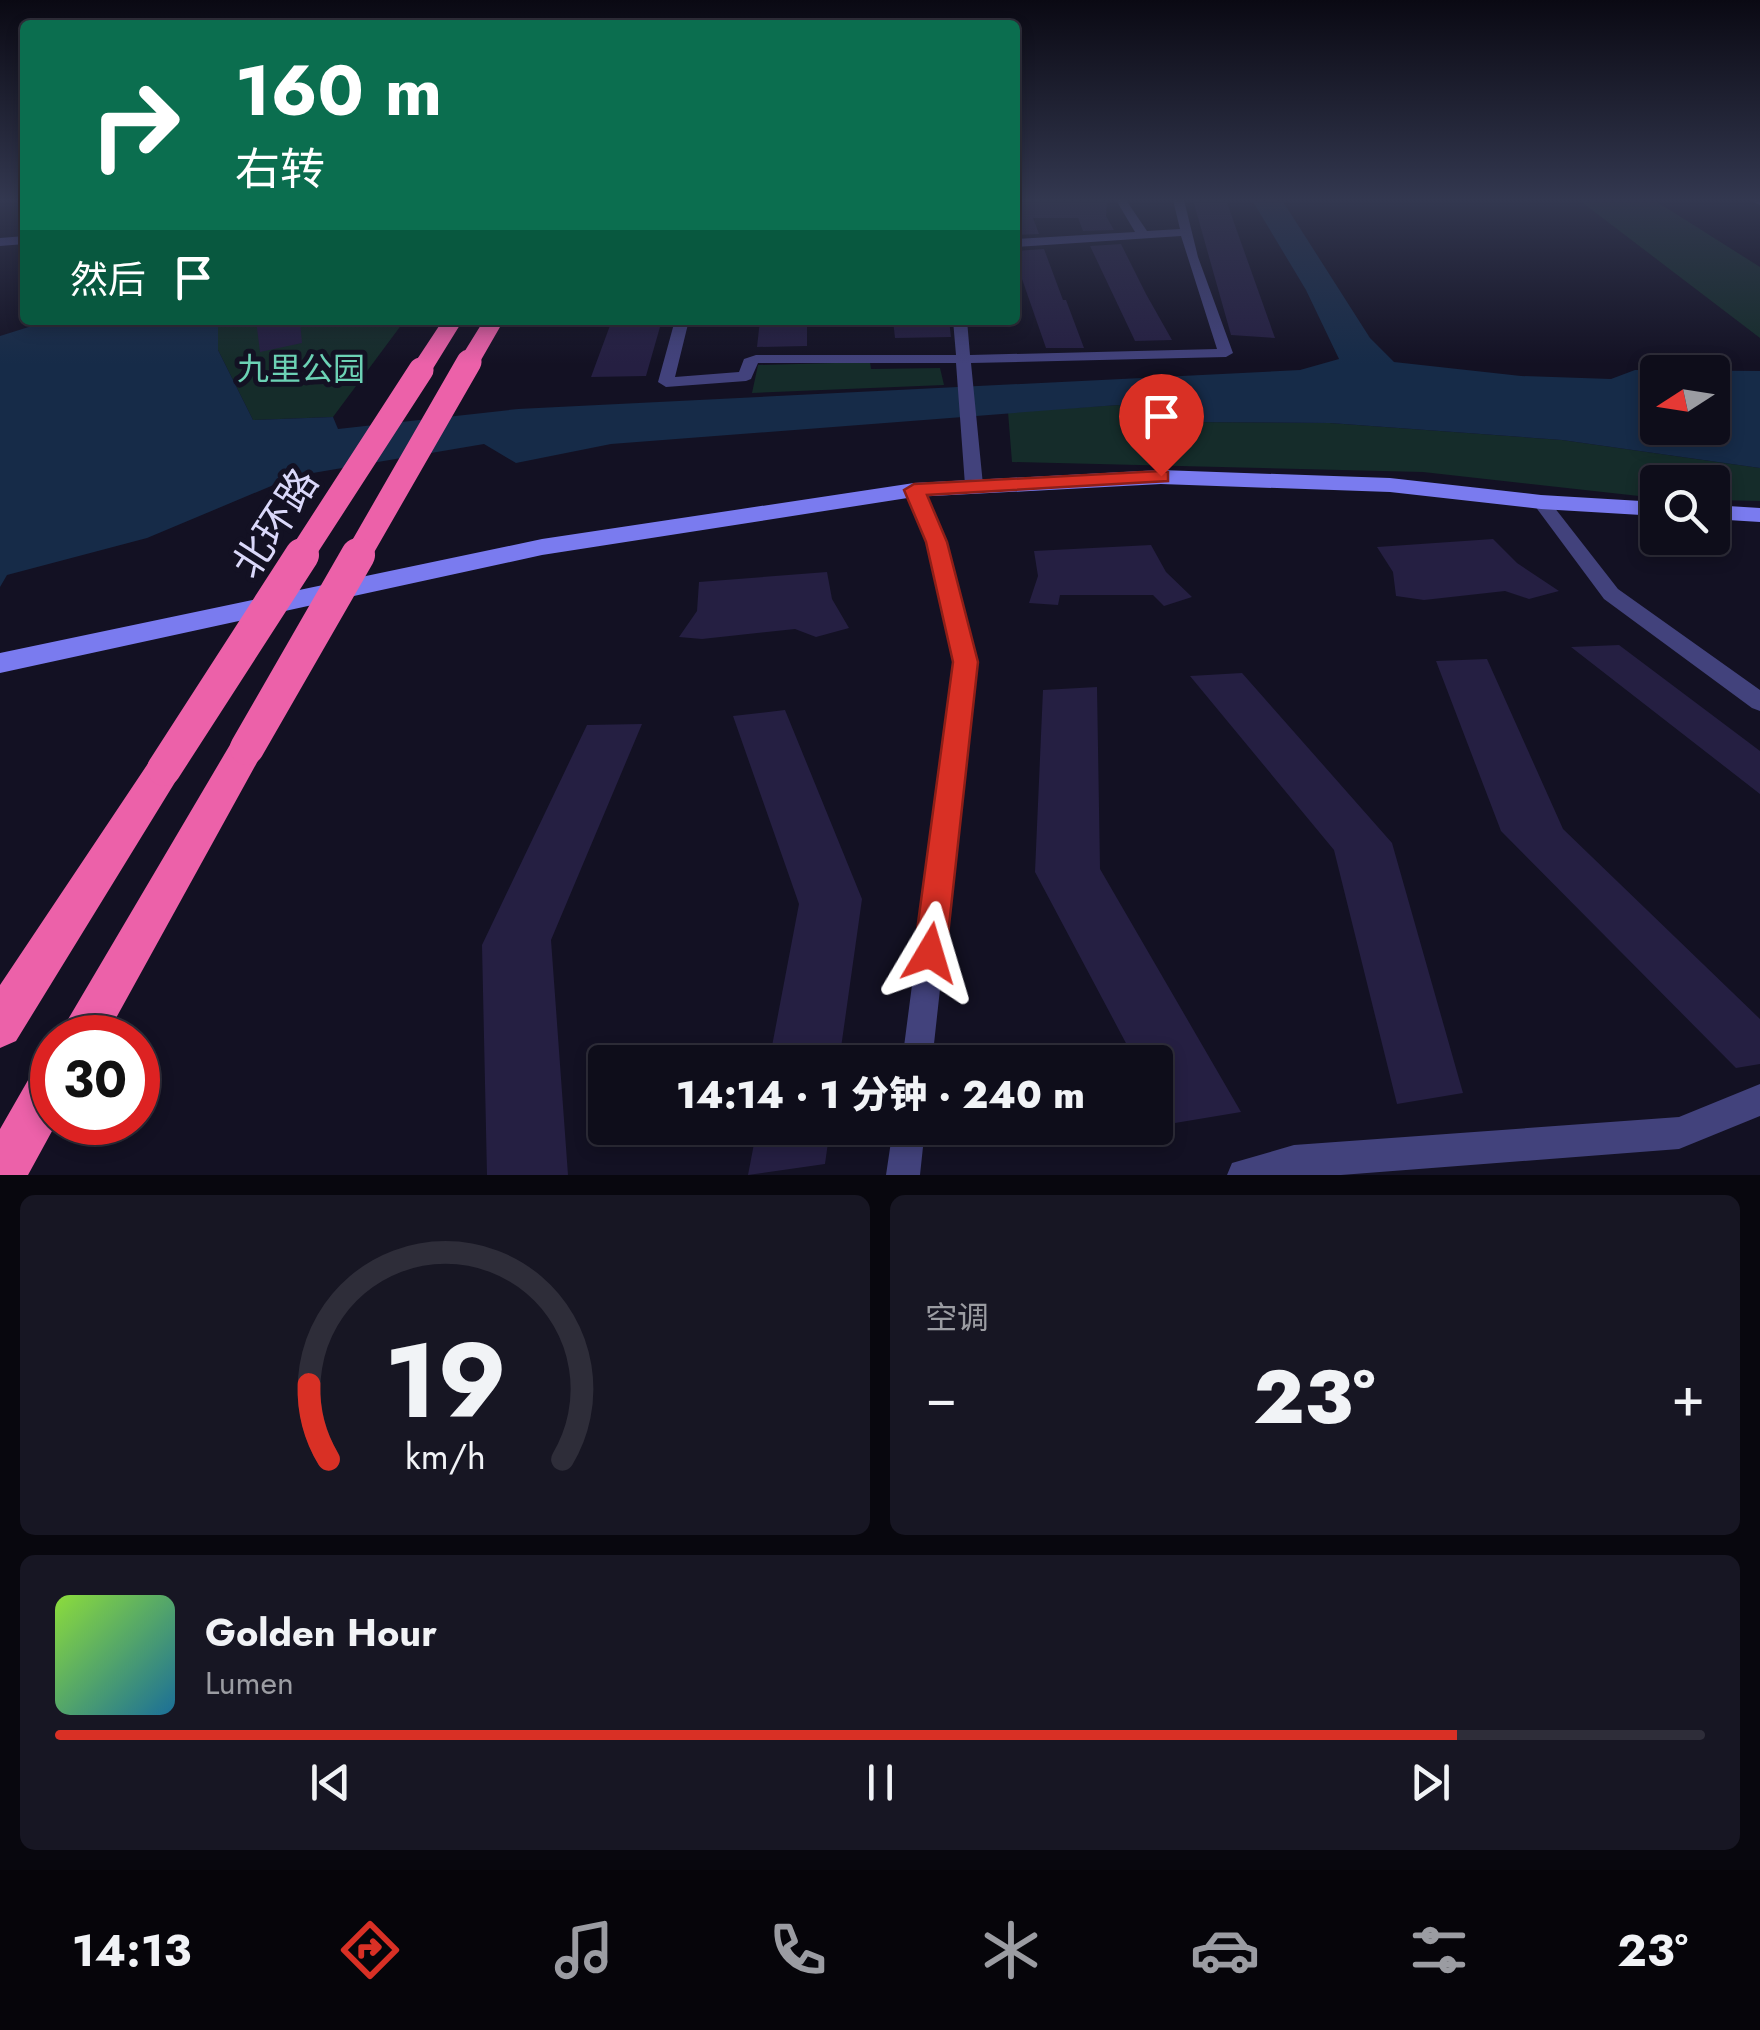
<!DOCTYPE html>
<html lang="zh">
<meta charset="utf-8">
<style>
:root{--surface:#0e0d1a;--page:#171623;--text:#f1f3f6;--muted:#9b9ca2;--line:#2e2d39;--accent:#d93025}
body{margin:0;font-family:Jost,"Noto Sans SC",sans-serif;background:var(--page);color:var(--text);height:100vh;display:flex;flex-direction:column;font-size:38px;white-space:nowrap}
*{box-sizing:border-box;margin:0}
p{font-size:32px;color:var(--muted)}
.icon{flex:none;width:55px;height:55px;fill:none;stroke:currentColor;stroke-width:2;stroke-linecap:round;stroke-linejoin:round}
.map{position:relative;height:1175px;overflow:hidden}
.drawer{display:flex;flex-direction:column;gap:20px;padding:20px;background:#08070e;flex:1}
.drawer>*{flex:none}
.guide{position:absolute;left:20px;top:20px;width:1000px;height:305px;border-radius:10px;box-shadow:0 5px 15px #0003,0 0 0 2px var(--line);background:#0b6e4f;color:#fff;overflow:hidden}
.needle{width:65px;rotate:258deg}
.buttons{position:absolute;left:1640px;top:355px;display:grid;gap:20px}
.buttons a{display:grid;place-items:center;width:90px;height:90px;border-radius:10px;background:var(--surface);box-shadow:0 5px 15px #0003,0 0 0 2px var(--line);font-size:50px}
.speed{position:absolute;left:30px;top:1015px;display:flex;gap:20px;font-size:50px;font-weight:700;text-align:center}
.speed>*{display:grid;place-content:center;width:130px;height:130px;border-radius:50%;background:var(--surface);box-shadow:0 5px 15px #0003,0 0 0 2px var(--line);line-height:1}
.speed .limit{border:15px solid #d22;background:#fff;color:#111}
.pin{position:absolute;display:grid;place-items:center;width:85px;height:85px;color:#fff;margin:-102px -42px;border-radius:50% 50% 50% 0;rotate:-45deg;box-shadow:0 0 10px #0007}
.pin .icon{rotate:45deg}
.me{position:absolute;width:110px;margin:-55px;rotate:7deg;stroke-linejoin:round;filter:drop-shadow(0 0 8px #0008)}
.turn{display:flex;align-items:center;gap:35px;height:210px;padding:0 50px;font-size:45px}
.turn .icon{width:130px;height:130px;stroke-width:2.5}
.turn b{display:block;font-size:70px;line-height:85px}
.then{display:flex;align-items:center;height:95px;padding:0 50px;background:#0003;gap:20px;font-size:38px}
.big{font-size:75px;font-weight:800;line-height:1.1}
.drawer .widget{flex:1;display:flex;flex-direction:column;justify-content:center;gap:15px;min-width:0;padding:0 35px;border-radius:15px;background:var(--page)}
.drawer .dial{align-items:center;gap:0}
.dial svg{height:260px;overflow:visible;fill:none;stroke:var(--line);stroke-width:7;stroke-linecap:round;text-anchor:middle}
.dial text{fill:var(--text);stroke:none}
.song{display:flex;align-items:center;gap:30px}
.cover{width:120px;height:120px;border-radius:15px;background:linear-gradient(135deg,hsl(90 70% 55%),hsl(200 70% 35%))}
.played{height:10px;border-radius:5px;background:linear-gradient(90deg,var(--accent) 85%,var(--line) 85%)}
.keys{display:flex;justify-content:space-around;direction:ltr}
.heat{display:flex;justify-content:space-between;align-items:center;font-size:55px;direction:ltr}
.drawer .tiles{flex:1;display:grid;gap:20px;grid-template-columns:1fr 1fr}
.widget:last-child{grid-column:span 2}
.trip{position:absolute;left:588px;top:1045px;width:585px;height:100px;border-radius:10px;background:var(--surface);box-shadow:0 5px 15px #0003,0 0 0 2px var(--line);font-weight:800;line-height:100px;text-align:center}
.menu{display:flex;height:160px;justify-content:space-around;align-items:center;background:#06050a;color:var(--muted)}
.menu .icon{width:70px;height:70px}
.menu .active{color:var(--accent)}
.menu b{font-size:45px;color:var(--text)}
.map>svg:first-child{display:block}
.green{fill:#152c2a}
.water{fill:#162b48;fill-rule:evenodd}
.building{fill:#251f42}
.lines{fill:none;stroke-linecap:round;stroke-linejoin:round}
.street{fill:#42427c;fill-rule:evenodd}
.secondary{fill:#7a7bef;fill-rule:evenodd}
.highway{fill:#ec61a9;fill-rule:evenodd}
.highway-bridge-far1{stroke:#ec61a9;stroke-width:25}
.highway-bridge{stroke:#ec61a9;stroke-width:34}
.route{fill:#d93025;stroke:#8d1f18;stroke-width:2.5}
.labels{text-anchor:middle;stroke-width:10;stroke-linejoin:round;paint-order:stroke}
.far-park-label{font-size:32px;fill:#6cd2b5;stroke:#131123}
.street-label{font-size:40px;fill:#dad8fa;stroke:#131123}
</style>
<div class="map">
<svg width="1760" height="1175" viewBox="0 0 1760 1175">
<rect width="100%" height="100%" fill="#131123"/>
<!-- green -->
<path class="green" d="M 1579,200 L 1654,200 L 1760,267 L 1760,338 Z
M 218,320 L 405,320 L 333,417 L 253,420 L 218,350 Z
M 870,362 L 871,369 L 940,368 L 944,385 L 752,393 L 758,365 Z
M 1118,405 L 1184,422 L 1330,423 L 1562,440 L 1760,468 L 1760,501 L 1713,500 L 1712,482 L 1658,482 L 1657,498 L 1423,472 L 1012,462 L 1008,412 Z"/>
<!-- water -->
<path class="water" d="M 1252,200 L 1282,200 L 1370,338 L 1394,362 L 1521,376 L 1611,379 L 1635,370 L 1760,371 L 1760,468 L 1562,440 L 1330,423 L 1184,422 L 1118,405 L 611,444 L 516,463 L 484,444 L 295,476 L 147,538 L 7,575 L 0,587 L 0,336 L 51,320 L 218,320 L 218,350 L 253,420 L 333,417 L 338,429 L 518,409 L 1300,370 L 1339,359 L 1306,290 ZM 1658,372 L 1712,372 L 1712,428 L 1658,428 Z"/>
<!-- building -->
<path class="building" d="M 1015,200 L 1107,200 L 1106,216 L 1114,230 L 1083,231 L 1078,218 L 1033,218 L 1039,234 L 1015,235 Z
M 1193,200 L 1226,200 L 1275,338 L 1231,335 Z
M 1121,244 L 1146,294 L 1172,340 L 1135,341 L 1090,246 Z
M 1044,249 L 1063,300 L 1066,300 L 1084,348 L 1046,348 L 1015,259 L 1015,251 Z
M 256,320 L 300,320 L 302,343 L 260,352 Z
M 612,320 L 662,320 L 646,376 L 591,377 Z
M 760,320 L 807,320 L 807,346 L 757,347 Z
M 893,320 L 949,320 L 951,337 L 895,338 Z
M 1493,539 L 1517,563 L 1559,591 L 1529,599 L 1505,591 L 1424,600 L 1396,596 L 1393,572 L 1377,547 Z
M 1151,545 L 1166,572 L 1192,597 L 1164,606 L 1153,595 L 1060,595 L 1058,605 L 1029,603 L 1038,576 L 1034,551 Z
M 827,572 L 832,599 L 849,628 L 816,637 L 795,629 L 702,639 L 679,637 L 697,611 L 699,582 Z
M 1619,645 L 1760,751 L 1760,794 L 1571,647 Z
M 1487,659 L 1563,829 L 1760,1019 L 1760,1064 L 1736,1068 L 1501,831 L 1436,661 Z
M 1242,673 L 1392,843 L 1463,1093 L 1397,1104 L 1334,850 L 1190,676 Z
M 1097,687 L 1100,869 L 1241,1112 L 1169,1124 L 1155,1098 L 1155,1062 L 1136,1062 L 1035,872 L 1043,690 Z
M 785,710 L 862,899 L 839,1062 L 769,1062 L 799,904 L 733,716 Z
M 642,724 L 551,940 L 568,1175 L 487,1175 L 482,945 L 587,725 Z
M 757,1128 L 830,1128 L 825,1164 L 748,1175 Z"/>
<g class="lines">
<!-- street -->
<path class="street" d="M 1116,200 L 1126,200 L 1147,231 L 1180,229 L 1173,200 L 1184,200 L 1198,257 L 1233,353 L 1226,357 L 971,363 L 983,485 L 980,489 L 974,490 L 965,485 L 956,363 L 758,363 L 751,379 L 746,381 L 666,387 L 658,382 L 675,320 L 689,320 L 675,377 L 739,372 L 744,359 L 756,355 L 956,355 L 953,320 L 967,320 L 970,355 L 1217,349 L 1181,236 L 1015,247 L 1015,239 L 1135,232 Z
M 1749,200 L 1760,200 L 1760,205 Z
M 25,236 L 25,244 L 0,246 L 0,238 Z
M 914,485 L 923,490 L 946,542 L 976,662 L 932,1062 L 902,1062 L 954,662 L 928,542 L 905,490 Z
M 1541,497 L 1547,498 L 1618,589 L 1760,690 L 1760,711 L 1752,708 L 1604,599 L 1532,502 Z
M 1760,1084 L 1760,1116 L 1679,1149 L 1341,1175 L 1227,1175 L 1232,1163 L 1294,1145 L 1679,1117 Z
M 893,1128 L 925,1128 L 920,1175 L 886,1175 Z"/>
<!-- secondary -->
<path class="secondary" d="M 1161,470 L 1390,478 L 1541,495 L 1658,502 L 1658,516 L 1541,509 L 1390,492 L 1161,484 L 914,497 L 542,555 L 0,673 L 0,653 L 542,539 L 914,483 Z
M 1712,505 L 1760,508 L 1760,522 L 1712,519 Z"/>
<!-- highway -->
<path class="highway" d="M 443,320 L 463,320 L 429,375 L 413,375 L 410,370 Z
M 484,320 L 504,320 L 477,367 L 461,367 L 458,362 Z
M 247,734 L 260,738 L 265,748 L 105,1038 L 57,1038 L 234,738 Z
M 164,754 L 177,759 L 182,769 L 177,779 L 16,1041 L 0,1048 L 0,985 L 151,759 Z
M 52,1061 L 52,1122 L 57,1122 L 28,1175 L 0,1175 L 0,1129 L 35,1068 Z"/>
<!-- highway-bridge-far1 -->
<path class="highway-bridge-far1" d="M 300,557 L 421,370
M 357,557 L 469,362"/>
<!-- highway-bridge -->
<path class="highway-bridge" d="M 247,748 L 358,555
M 164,769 L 302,555"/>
</g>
<!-- sky -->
<linearGradient id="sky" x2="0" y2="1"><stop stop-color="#0a0913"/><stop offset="0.55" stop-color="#333850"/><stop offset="1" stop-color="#333850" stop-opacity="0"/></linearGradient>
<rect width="1760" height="364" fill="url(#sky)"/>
<!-- route -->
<path class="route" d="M 1161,471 L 1168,472 L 1168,481 L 927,495 L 947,542 L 978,662 L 946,953 L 941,964 L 930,969 L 919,964 L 914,953 L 953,662 L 926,542 L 904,490 L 914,484 Z"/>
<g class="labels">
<!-- far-park labels -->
<g class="far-park-label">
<text x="301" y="380">九里公园</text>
</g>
<!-- street labels -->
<g class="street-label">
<text transform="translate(275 523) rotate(-57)" y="14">北环路</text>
</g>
</g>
</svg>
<div class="buttons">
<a><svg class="needle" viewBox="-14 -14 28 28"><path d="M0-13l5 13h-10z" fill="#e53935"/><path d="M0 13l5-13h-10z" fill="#9b9ca2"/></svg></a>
<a><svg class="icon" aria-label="search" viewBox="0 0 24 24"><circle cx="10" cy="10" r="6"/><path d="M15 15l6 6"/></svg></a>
</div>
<div class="speed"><div class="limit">30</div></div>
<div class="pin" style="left:1161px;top:476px;background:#d93025"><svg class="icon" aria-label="arrive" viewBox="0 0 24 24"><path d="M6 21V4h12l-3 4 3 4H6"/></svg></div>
<svg class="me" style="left:930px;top:953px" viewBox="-20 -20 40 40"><path d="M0-17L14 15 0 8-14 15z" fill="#d93025" stroke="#fff" stroke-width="4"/></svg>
<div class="trip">14:14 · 1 分钟 · 240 m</div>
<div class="guide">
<div class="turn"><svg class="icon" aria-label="right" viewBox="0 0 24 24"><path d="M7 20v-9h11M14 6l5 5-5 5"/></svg><div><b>160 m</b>右转</div></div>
<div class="then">然后<svg class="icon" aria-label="arrive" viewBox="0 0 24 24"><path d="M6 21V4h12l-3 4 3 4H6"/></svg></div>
</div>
</div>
<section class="drawer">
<div class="tiles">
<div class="widget dial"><svg viewBox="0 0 100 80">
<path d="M14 69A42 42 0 1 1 86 69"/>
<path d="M14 69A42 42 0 0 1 8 46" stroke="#d93025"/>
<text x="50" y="56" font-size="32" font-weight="700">19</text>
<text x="50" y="72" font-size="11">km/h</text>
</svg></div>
<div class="widget"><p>空调</p>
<div class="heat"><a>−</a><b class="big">23°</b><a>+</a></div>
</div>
<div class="widget">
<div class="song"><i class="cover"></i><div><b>Golden Hour</b><p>Lumen</p></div></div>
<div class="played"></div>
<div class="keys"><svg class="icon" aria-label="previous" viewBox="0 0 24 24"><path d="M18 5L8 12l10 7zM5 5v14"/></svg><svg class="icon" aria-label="pause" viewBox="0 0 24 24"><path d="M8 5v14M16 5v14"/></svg><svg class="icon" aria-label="next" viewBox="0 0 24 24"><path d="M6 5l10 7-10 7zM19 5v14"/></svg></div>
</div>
</div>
</section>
<nav class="menu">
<b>14:13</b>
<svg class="icon active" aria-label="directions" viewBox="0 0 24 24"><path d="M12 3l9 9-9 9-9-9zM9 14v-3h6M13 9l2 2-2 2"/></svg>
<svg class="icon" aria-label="music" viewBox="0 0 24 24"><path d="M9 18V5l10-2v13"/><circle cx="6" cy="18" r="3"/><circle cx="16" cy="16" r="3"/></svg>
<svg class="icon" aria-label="phone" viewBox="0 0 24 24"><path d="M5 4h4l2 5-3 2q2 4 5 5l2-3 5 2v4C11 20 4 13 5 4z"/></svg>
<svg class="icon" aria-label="climate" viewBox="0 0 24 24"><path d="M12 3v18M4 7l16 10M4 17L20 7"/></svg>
<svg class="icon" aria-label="car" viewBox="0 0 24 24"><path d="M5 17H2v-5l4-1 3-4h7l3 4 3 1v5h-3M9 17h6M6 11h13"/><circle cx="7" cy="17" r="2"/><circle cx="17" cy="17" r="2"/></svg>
<svg class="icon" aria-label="filters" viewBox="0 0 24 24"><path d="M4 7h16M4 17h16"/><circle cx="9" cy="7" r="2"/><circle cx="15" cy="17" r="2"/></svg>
<b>23°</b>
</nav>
